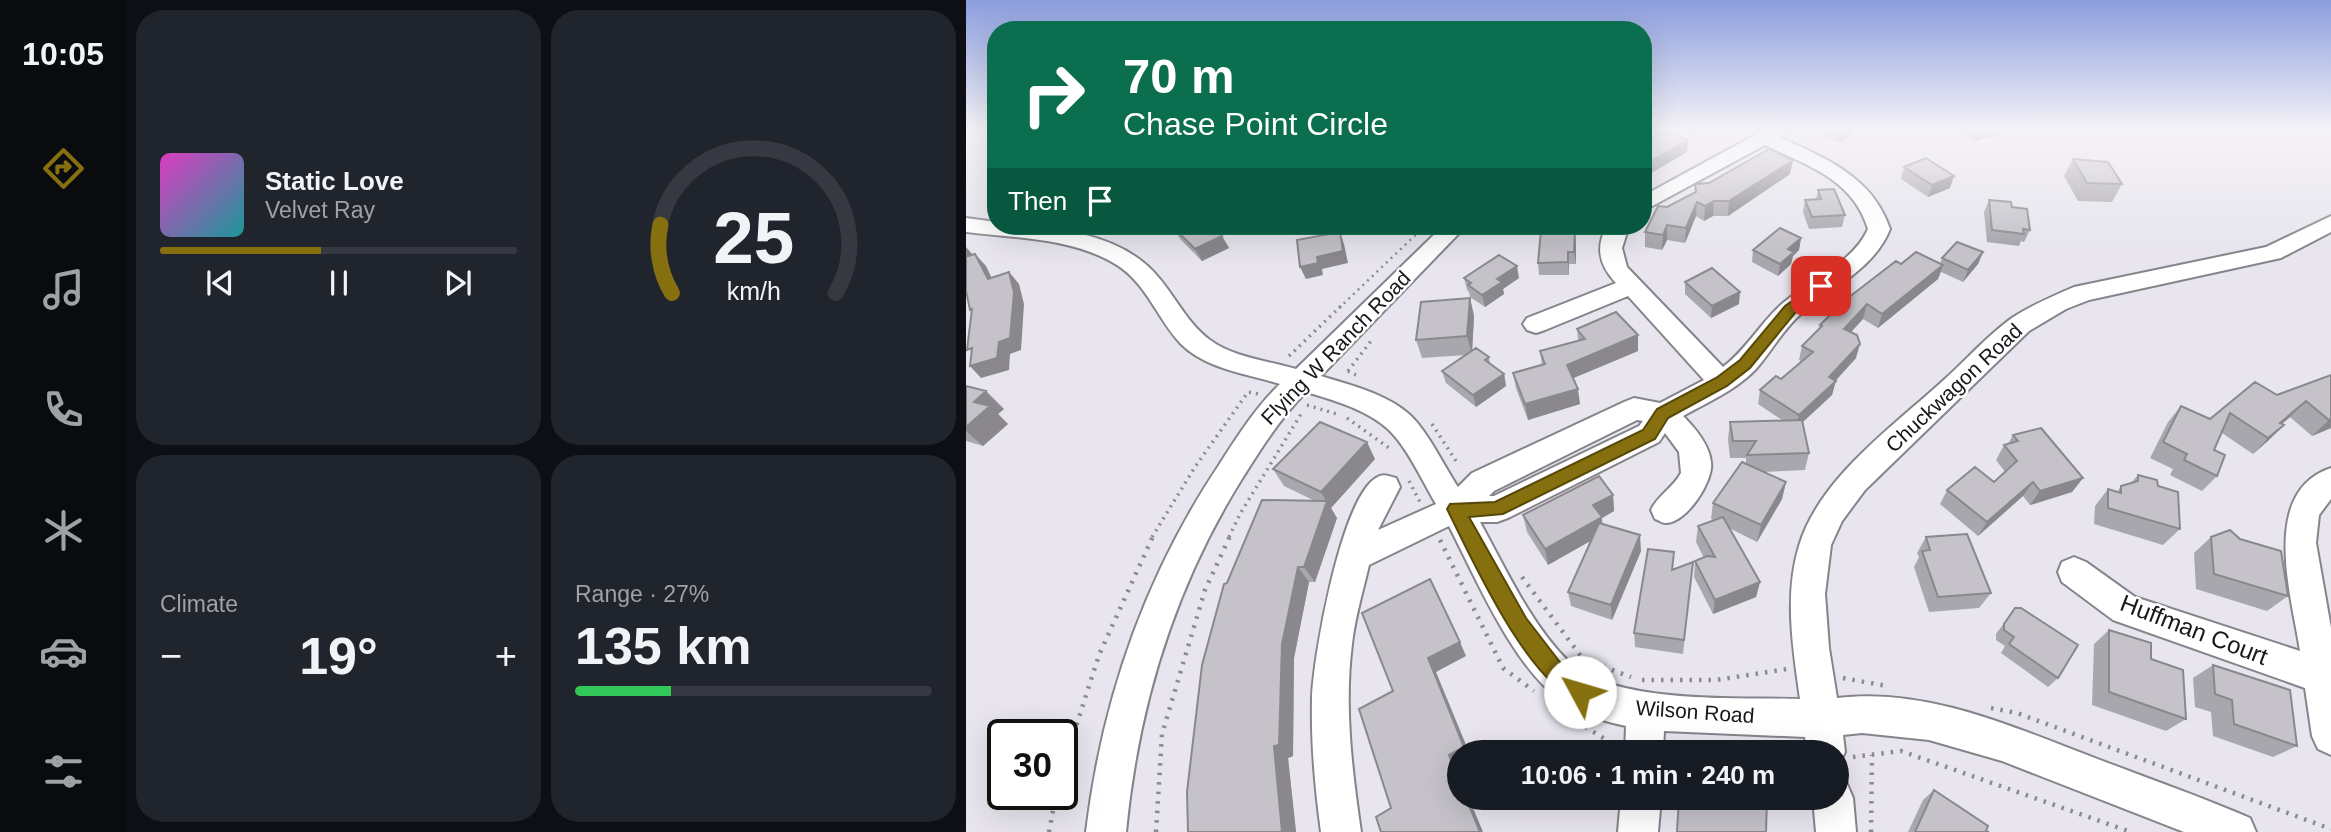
<!DOCTYPE html>
<meta charset="utf-8">
<style>
:root{--surface:#171b24;--page:#20242c;--text:#f1f3f6;--muted:#9ea1a6;--line:#363941;--accent:#866f0e}
body{margin:0;font-family:Arial,sans-serif;background:var(--page);color:var(--text);height:100vh;display:flex;flex-direction:column;font-size:26px;white-space:nowrap}
*{box-sizing:border-box;margin:0}
p{font-size:23px;color:var(--muted)}
.icon{flex:none;width:38px;height:38px;fill:none;stroke:currentColor;stroke-width:2;stroke-linecap:round;stroke-linejoin:round}
.map{position:relative;flex:1;overflow:hidden}
.panel{display:flex;flex-direction:column;gap:10px;padding:10px;background:#0d0f14;width:840px}
.panel>*{flex:none}
.guide{position:absolute;left:21px;top:21px;width:665px;height:214px;border-radius:28px;box-shadow:0 7px 28px #0002;background:#0b6e4f;color:#fff;overflow:hidden}
.speed{position:absolute;left:21px;top:719px;display:flex;gap:14px;font-size:35px;font-weight:700;text-align:center}
.speed>*{display:grid;place-content:center;width:91px;height:91px;border-radius:50%;background:var(--surface);box-shadow:0 7px 28px #0002;line-height:1}
.speed .limit{border:4px solid #111;border-radius:10px;background:#fff;color:#111}
.pin{position:absolute;display:grid;place-items:center;width:60px;height:60px;color:#fff;margin:-30px;border-radius:14px;box-shadow:0 4px 10px #0006}
.me{position:absolute;width:77px;margin:-38px;rotate:309deg;stroke-linejoin:round;filter:drop-shadow(0 0 5px #0008)}
.turn{display:flex;align-items:center;gap:24px;height:147px;padding:0 21px;font-size:32px}
.turn .icon{width:91px;height:91px;stroke-width:2.5}
.turn b{display:block;font-size:49px;line-height:60px}
.then{display:flex;align-items:center;height:66px;padding:0 21px;background:#0003;gap:14px;font-size:26px}
.big{font-size:52px;font-weight:600;line-height:1.1}
.panel .widget{flex:1;display:flex;flex-direction:column;justify-content:center;gap:10px;min-width:0;padding:0 24px;border-radius:28px;background:var(--page)}
.panel .dial{align-items:center;gap:0}
.dial svg{height:182px;overflow:visible;fill:none;stroke:var(--line);stroke-width:7;stroke-linecap:round;text-anchor:middle}
.dial text{fill:var(--text);stroke:none}
.song{display:flex;align-items:center;gap:21px}
.cover{width:84px;height:84px;border-radius:10px;background:linear-gradient(135deg,hsl(310 70% 55%),hsl(180 70% 35%))}
.played{height:7px;border-radius:4px;background:linear-gradient(90deg,var(--accent) 45%,var(--line) 45%)}
.keys{display:flex;justify-content:space-around;direction:ltr}
.heat{display:flex;justify-content:space-between;align-items:center;font-size:38px;direction:ltr}
.charge{height:10px;border-radius:5px;background:linear-gradient(90deg,#34c759 27%,var(--line) 0)}
.panel .tiles{flex:1;display:grid;gap:10px;grid-template-columns:repeat(2,1fr)}
.trip{position:absolute;left:481px;top:740px;width:402px;height:70px;border-radius:35px;background:var(--surface);box-shadow:0 7px 28px #0002;font-weight:600;line-height:70px;text-align:center}
main{display:flex;flex:1;min-height:0}
.dock{display:flex;flex-direction:column;width:126px;justify-content:space-around;align-items:center;background:#090b0e;color:var(--muted)}
.dock .icon{width:49px;height:49px}
.dock .current{color:var(--accent)}
.dock b{font-size:32px;color:var(--text)}
.map>svg:first-child{display:block}
.lines{fill:none;stroke-linecap:round;stroke-linejoin:round}
.minor-casing{stroke:#86838b;stroke-width:4}
.path-far2{stroke:#8c8a90;stroke-width:2.5;stroke-dasharray:2 4.5;stroke-linecap:butt}
.path-far1{stroke:#8c8a90;stroke-width:3.5;stroke-dasharray:2 5;stroke-linecap:butt}
.path{stroke:#8c8a90;stroke-width:4.5;stroke-dasharray:2.5 7;stroke-linecap:butt}
.minor{fill:#fff;fill-rule:evenodd}
.wall{fill:#a9a7ae}
.shaded-wall{fill:#8a888d}
.building{fill:#c5c2ca;stroke:#8a888d;stroke-width:2}
.route{fill:#866f0e;stroke:#574809;stroke-width:2}
.labels{text-anchor:middle;stroke-width:5;stroke-linejoin:round;paint-order:stroke}
.street-label{font-size:21px;fill:#181719;stroke:#fff}
.near-street-label{font-size:24px;fill:#181719;stroke:#fff}
</style>
<main>
<nav class="dock">
<b>10:05</b>
<svg class="icon current" aria-label="directions" viewBox="0 0 24 24"><path d="M12 3l9 9-9 9-9-9zM9 14v-3h6M13 9l2 2-2 2"/></svg>
<svg class="icon" aria-label="music" viewBox="0 0 24 24"><path d="M9 18V5l10-2v13"/><circle cx="6" cy="18" r="3"/><circle cx="16" cy="16" r="3"/></svg>
<svg class="icon" aria-label="phone" viewBox="0 0 24 24"><path d="M5 4h4l2 5-3 2q2 4 5 5l2-3 5 2v4C11 20 4 13 5 4z"/></svg>
<svg class="icon" aria-label="climate" viewBox="0 0 24 24"><path d="M12 3v18M4 7l16 10M4 17L20 7"/></svg>
<svg class="icon" aria-label="car" viewBox="0 0 24 24"><path d="M5 17H2v-5l4-1 3-4h7l3 4 3 1v5h-3M9 17h6M6 11h13"/><circle cx="7" cy="17" r="2"/><circle cx="17" cy="17" r="2"/></svg>
<svg class="icon" aria-label="filters" viewBox="0 0 24 24"><path d="M4 7h16M4 17h16"/><circle cx="9" cy="7" r="2"/><circle cx="15" cy="17" r="2"/></svg>
</nav>
<section class="panel">
<div class="tiles">
<div class="widget">
<div class="song"><i class="cover"></i><div><b>Static Love</b><p>Velvet Ray</p></div></div>
<div class="played"></div>
<div class="keys"><svg class="icon" aria-label="previous" viewBox="0 0 24 24"><path d="M18 5L8 12l10 7zM5 5v14"/></svg><svg class="icon" aria-label="pause" viewBox="0 0 24 24"><path d="M8 5v14M16 5v14"/></svg><svg class="icon" aria-label="next" viewBox="0 0 24 24"><path d="M6 5l10 7-10 7zM19 5v14"/></svg></div>
</div>
<div class="widget dial"><svg viewBox="0 0 100 80">
<path d="M14 69A42 42 0 1 1 86 69"/>
<path d="M14 69A42 42 0 0 1 9 39" stroke="#866f0e"/>
<text x="50" y="56" font-size="32" font-weight="700">25</text>
<text x="50" y="72" font-size="11">km/h</text>
</svg></div>
<div class="widget"><p>Climate</p>
<div class="heat"><a>−</a><b class="big">19°</b><a>+</a></div>
</div>
<div class="widget"><p>Range · 27%</p><b class="big">135 km</b><div class="charge"></div></div>
</div>
</section>
<div class="map">
<svg width="1365" height="832" viewBox="0 0 1365 832">
<rect width="100%" height="100%" fill="#e8e5ee"/>
<g class="lines">
<defs>
<path id="minor" d="M 800,129 L 824,129 L 814,137 C 860,159 906,176 924,229 C 908,269 866,287 835,314 C 817,329 805,352 790,369 C 770,390 742,402 717,416 C 729,428 743,444 745,462 C 748,481 720,524 699,523 C 696,523 693,520 689,519 L 685,510 C 692,495 707,488 715,473 L 713,452 L 699,433 L 693,442 L 542,518 L 531,522 L 514,522 C 540,569 564,623 602,661 C 647,705 773,697 834,699 C 827,649 818,595 833,546 C 853,478 929,425 979,379 C 1001,359 1022,335 1046,318 C 1066,305 1087,296 1108,287 L 1300,247 L 1365,216 L 1365,232 L 1315,258 L 1123,300 L 1100,309 L 1063,331 L 899,490 L 876,521 L 865,545 L 859,594 L 863,648 L 871,698 C 960,687 1047,727 1129,758 C 1181,778 1233,796 1284,818 L 1290,832 L 1218,832 L 1036,761 L 963,740 L 896,733 L 877,735 L 879,752 L 872,766 L 872,752 L 841,752 L 839,737 L 698,731 L 697,752 L 659,752 L 660,726 C 641,722 617,715 600,704 C 549,672 511,580 483,526 L 403,565 C 397,591 389,617 386,644 C 378,707 386,770 395,832 L 355,832 C 349,788 345,744 346,699 C 347,658 375,499 410,478 C 417,473 422,476 430,478 L 434,487 L 412,530 L 470,504 C 457,482 441,447 423,430 C 402,410 367,400 340,392 C 314,418 294,450 274,482 C 208,589 172,707 160,832 L 120,832 C 136,700 179,576 253,465 C 271,437 290,407 314,384 C 282,374 240,369 215,344 C 192,320 181,284 151,265 C 108,238 50,238 0,232 L 0,218 L 30,222 L 30,226 C 85,226 156,232 193,278 C 210,298 222,324 244,340 C 266,357 303,361 330,369 L 477,226 L 500,226 L 355,376 C 384,385 421,394 444,415 C 462,432 478,466 492,487 L 506,473 L 658,402 L 668,398 L 694,403 L 738,380 L 662,296 L 579,330 L 570,333 L 561,330 L 557,324 L 561,318 L 650,283 C 633,265 629,247 641,226 L 663,226 L 656,248 L 661,267 L 757,367 C 781,349 795,322 817,303 C 844,280 887,263 902,229 C 887,179 842,166 799,145 L 677,211 L 677,196 ZM 671,420 L 677,421 L 673,426 L 528,496 L 523,496 L 528,491 Z
M 1365,468 L 1365,499 L 1353,515 L 1350,543 L 1365,628 L 1365,755 L 1352,749 L 1346,736 L 1339,688 L 1147,620 L 1096,582 L 1092,572 L 1096,562 L 1108,557 L 1120,562 L 1169,597 L 1334,651 C 1326,597 1293,492 1365,468 Z
M 872,780 L 881,784 L 887,798 L 890,832 L 850,832 L 847,798 L 872,798 Z
M 655,798 L 695,798 L 692,832 L 652,832 Z"/>
</defs>
<!-- minor casing -->
<use href="#minor" class="minor-casing"/>
<!-- path-far2 -->
<path class="path-far2" d="M 508,234 L 516,226
M 373,308 L 459,226"/>
<!-- path-far1 -->
<path class="path-far1" d="M 323,356 L 375,306
M 382,371 L 390,375
M 382,371 L 405,341
M 341,405 L 374,415
M 381,418 L 423,448
M 466,424 L 492,464
M 443,481 L 454,502
M 186,537 L 229,467 L 282,392 L 293,394
M 263,537 L 274,514 L 335,414"/>
<!-- path -->
<path class="path" d="M 474,540 L 537,668 L 568,691
M 556,577 L 617,659 L 665,677
M 877,678 L 921,686
M 676,680 L 750,680 L 821,669
M 1025,708 L 1051,713 L 1365,829
M 611,722 L 649,745
M 706,746 L 768,745
M 800,747 L 831,750
M 887,757 L 935,751 L 1165,832
M 96,770 L 133,655 L 187,536
M 83,832 L 90,794
M 190,832 L 196,734 L 239,590 L 264,536
M 905,832 L 906,755"/>
<!-- minor -->
<use href="#minor" class="minor"/>
</g>
<!-- wall -->
<path class="wall" d="M 713,129 L 735,129 L 724,135 Z
M 855,129 L 891,129 L 875,143 L 858,136 L 859,132 L 855,131 Z
M 992,129 L 1034,129 L 1032,134 L 1009,141 Z
M 1107,159 L 1156,184 L 1146,202 L 1112,201 L 1098,176 Z
M 938,167 L 984,188 L 962,197 L 935,179 Z
M 824,174 L 762,216 L 747,216 L 738,221 L 730,216 L 719,243 L 701,240 L 696,250 L 679,247 L 679,232 L 701,207 L 729,192 L 729,184 L 743,183 Z
M 852,190 L 879,215 L 876,227 L 843,229 L 837,212 L 839,200 L 850,199 Z
M 1023,200 L 1046,207 L 1064,230 L 1058,242 L 1055,241 L 1053,246 L 1021,242 L 1018,212 Z
M 207,227 L 256,236 L 263,248 L 236,261 L 214,239 Z
M 835,238 L 833,250 L 827,256 L 825,264 L 812,276 L 786,262 L 787,250 Z
M 610,241 L 610,264 L 603,264 L 603,275 L 573,275 L 572,263 Z
M 1017,252 L 1012,264 L 997,282 L 975,272 L 972,279 L 912,328 L 897,319 L 885,332 L 890,358 L 869,381 L 866,395 L 837,422 L 843,453 L 839,470 L 797,472 L 820,482 L 816,499 L 791,542 L 763,528 L 794,582 L 790,597 L 747,614 L 728,577 L 729,561 L 738,558 L 730,542 L 732,526 L 748,520 L 745,519 L 747,503 L 780,464 L 780,458 L 764,458 L 762,439 L 764,422 L 816,420 L 792,404 L 794,390 L 815,379 L 836,362 L 833,360 L 836,346 L 853,329 L 854,325 L 935,264 L 974,264 L 976,258 Z
M 498,278 L 553,278 L 537,289 L 538,294 L 519,307 L 504,297 L 503,292 L 501,290 Z
M 719,282 L 773,304 L 745,318 L 719,294 Z
M 504,298 L 508,316 L 506,351 L 523,357 L 524,364 L 538,374 L 540,386 L 510,407 L 480,383 L 476,371 L 500,355 L 456,358 L 450,340 Z
M 611,329 L 672,351 L 607,378 L 614,404 L 562,420 L 550,388 L 547,373 L 576,365 L 574,351 L 612,340 Z
M 1365,375 L 1365,428 L 1346,436 L 1324,417 L 1316,424 L 1318,425 L 1287,454 L 1256,433 L 1248,450 L 1251,476 L 1236,491 L 1204,475 L 1207,469 L 1184,458 L 1202,422 L 1215,406 L 1244,419 Z
M 0,386 L 38,409 L 32,414 L 42,424 L 17,446 L 0,441 Z
M 1047,435 L 1117,478 L 1106,492 L 1064,505 L 1057,496 L 1012,536 L 974,504 L 981,490 L 1028,482 L 1039,472 L 1030,460 L 1038,445 L 1042,444 Z
M 409,459 L 365,508 L 371,518 L 349,582 L 343,582 L 328,658 L 327,756 L 322,758 L 330,832 L 222,832 L 261,583 L 349,501 L 318,486 L 307,469 Z
M 1172,475 L 1192,486 L 1214,529 L 1197,545 L 1128,524 L 1129,506 L 1142,489 L 1151,492 L 1155,486 L 1165,483 Z
M 647,495 L 648,511 L 636,518 L 636,524 L 675,551 L 646,620 L 605,606 L 602,592 L 625,540 L 582,565 L 561,532 L 557,515 Z
M 960,537 L 1025,593 L 1013,608 L 963,612 L 948,567 L 953,557 L 951,553 Z
M 1245,537 L 1322,596 L 1301,611 L 1230,589 L 1228,553 Z
M 727,562 L 717,654 L 669,647 L 668,633 L 707,570 Z
M 1049,608 L 1092,678 L 1082,687 L 1035,653 L 1039,646 L 1030,640 L 1030,634 Z
M 1143,630 L 1185,659 L 1220,719 L 1200,731 L 1126,705 L 1128,644 Z
M 1247,665 L 1331,746 L 1307,757 L 1247,736 L 1245,712 L 1229,707 L 1227,678 Z
M 968,790 L 1020,831 L 1023,832 L 942,832 L 957,800 Z"/>
<!-- shaded-wall -->
<path class="shaded-wall" d="M 724,129 L 735,129 L 724,135 Z
M 880,129 L 891,129 L 875,143 L 877,131 Z
M 1013,129 L 1034,129 L 1032,134 L 1009,141 Z
M 722,140 L 721,152 L 677,178 L 677,166 Z
M 827,160 L 824,174 L 762,216 L 763,201 Z
M 988,176 L 984,188 L 962,197 L 966,185 Z
M 748,201 L 747,216 L 738,221 L 739,206 Z
M 731,202 L 730,216 L 719,243 L 720,228 Z
M 701,225 L 701,240 L 696,250 L 697,235 Z
M 609,229 L 610,241 L 610,264 L 608,252 Z
M 374,232 L 378,244 L 382,263 L 356,269 L 357,275 L 340,279 L 334,267 L 351,257 Z
M 256,236 L 263,248 L 236,261 L 229,249 Z
M 835,238 L 833,250 L 827,256 L 825,264 L 812,276 L 814,264 L 822,249 Z
M 0,247 L 6,254 L 13,269 L 2,256 L 0,251 Z
M 602,252 L 603,264 L 603,275 L 602,262 Z
M 1017,252 L 1012,264 L 997,282 L 1002,270 Z
M 9,254 L 20,266 L 32,291 L 22,279 Z
M 977,265 L 972,279 L 912,328 L 916,314 Z
M 551,266 L 553,278 L 537,289 L 538,294 L 519,307 L 516,295 L 531,279 Z
M 43,272 L 53,284 L 58,304 L 55,350 L 44,354 L 43,370 L 15,378 L 4,366 Z
M 774,292 L 773,304 L 745,318 L 746,306 Z
M 504,298 L 508,316 L 506,354 L 501,336 Z
M 901,304 L 897,319 L 875,343 L 878,329 Z
M 672,335 L 672,351 L 603,380 L 601,365 Z
M 894,344 L 890,358 L 863,388 L 870,381 L 866,395 L 829,429 L 833,415 L 863,377 Z
M 538,374 L 540,386 L 510,407 L 507,395 Z
M 612,389 L 614,404 L 562,420 L 559,404 Z
M 20,391 L 38,409 L 32,414 L 42,424 L 17,446 L 0,431 L 0,427 L 8,402 Z
M 1340,401 L 1324,417 L 1298,439 L 1314,423 Z
M 1365,419 L 1365,428 L 1346,436 L 1363,420 Z
M 1318,425 L 1302,441 L 1287,454 L 1302,438 Z
M 401,442 L 409,459 L 365,508 L 371,518 L 349,582 L 338,567 L 361,502 L 355,492 Z
M 1117,478 L 1106,492 L 1064,505 L 1074,491 Z
M 820,482 L 816,499 L 791,542 L 795,525 Z
M 1067,482 L 1057,496 L 1012,536 L 1021,522 Z
M 647,495 L 648,511 L 636,518 L 637,534 L 582,565 L 579,549 L 627,505 Z
M 674,535 L 675,551 L 646,620 L 645,605 Z
M 332,567 L 343,582 L 328,658 L 327,756 L 322,758 L 330,832 L 316,832 L 308,746 L 316,644 Z
M 794,582 L 790,597 L 747,614 L 749,600 Z
M 494,642 L 500,656 L 470,672 L 503,752 L 494,752 L 494,764 L 490,766 L 494,775 L 494,782 L 483,755 L 462,658 Z
M 500,798 L 503,798 L 517,832 L 514,832 Z"/>
<!-- building -->
<path class="building" d="M 701,129 L 722,140 L 677,166 L 677,142 Z
M 803,149 L 827,160 L 763,201 L 748,201 L 739,206 L 731,202 L 720,228 L 701,225 L 697,235 L 679,232 L 692,206 L 701,207 L 730,192 L 729,184 L 743,183 Z
M 960,158 L 988,176 L 966,185 L 938,167 Z
M 1107,159 L 1142,162 L 1156,184 L 1121,183 Z
M 868,189 L 879,215 L 846,217 L 839,200 L 855,199 L 852,190 Z
M 1023,200 L 1045,202 L 1046,207 L 1061,209 L 1064,230 L 1057,229 L 1058,234 L 1026,230 Z
M 209,226 L 246,226 L 256,236 L 229,249 L 207,227 Z
M 814,228 L 835,238 L 822,249 L 828,252 L 814,264 L 787,250 Z
M 609,229 L 608,252 L 602,252 L 602,262 L 572,263 L 575,230 Z
M 374,232 L 377,251 L 351,257 L 352,263 L 334,267 L 331,240 Z
M 991,242 L 1017,252 L 1002,270 L 976,258 Z
M 0,251 L 2,256 L 9,254 L 22,279 L 43,272 L 48,292 L 44,338 L 33,342 L 31,358 L 4,366 L 6,348 L 1,350 L 6,309 L 4,310 L 0,291 Z
M 950,252 L 977,265 L 916,314 L 901,304 L 878,329 L 891,335 L 894,344 L 863,377 L 870,381 L 833,415 L 794,390 L 810,376 L 815,379 L 847,352 L 836,346 L 856,326 L 854,325 L 878,301 L 930,261 L 935,264 Z
M 533,255 L 551,266 L 531,279 L 536,282 L 516,295 L 502,285 L 505,283 L 498,278 Z
M 746,268 L 774,292 L 746,306 L 719,282 Z
M 504,298 L 501,336 L 450,340 L 455,302 Z
M 650,312 L 672,335 L 601,365 L 612,389 L 559,404 L 547,373 L 579,364 L 574,351 L 619,339 L 611,329 Z
M 510,348 L 523,357 L 519,360 L 538,374 L 507,395 L 476,371 Z
M 1365,375 L 1365,419 L 1363,420 L 1340,401 L 1314,423 L 1318,425 L 1302,438 L 1264,413 L 1248,450 L 1259,455 L 1251,476 L 1218,460 L 1221,454 L 1197,442 L 1215,406 L 1244,419 L 1289,382 L 1311,395 Z
M 0,386 L 20,391 L 8,402 L 24,406 L 0,427 Z
M 836,420 L 843,453 L 781,455 L 790,441 L 767,441 L 764,422 Z
M 354,422 L 401,442 L 355,492 L 307,469 Z
M 1075,428 L 1117,478 L 1074,491 L 1067,482 L 1021,522 L 981,490 L 1009,467 L 1028,482 L 1051,461 L 1038,445 L 1052,441 L 1047,435 Z
M 776,462 L 820,482 L 795,525 L 747,503 Z
M 1172,475 L 1191,480 L 1192,486 L 1212,492 L 1214,529 L 1142,508 L 1142,489 L 1155,493 L 1155,486 L 1172,481 Z
M 633,476 L 647,495 L 627,505 L 636,517 L 579,549 L 557,515 Z
M 296,500 L 361,501 L 338,567 L 332,567 L 316,644 L 313,745 L 308,746 L 316,832 L 222,832 L 221,792 L 236,665 L 258,584 L 261,583 Z
M 757,517 L 794,582 L 749,600 L 729,561 L 741,556 L 749,557 L 732,526 Z
M 633,523 L 674,535 L 645,605 L 602,592 Z
M 1264,530 L 1274,539 L 1315,551 L 1322,596 L 1248,574 L 1245,537 Z
M 1001,534 L 1025,593 L 972,597 L 956,551 L 964,550 L 960,537 Z
M 682,549 L 708,552 L 706,570 L 727,562 L 718,640 L 668,633 Z
M 464,579 L 494,642 L 462,658 L 498,747 L 483,755 L 494,782 L 494,798 L 500,798 L 514,832 L 415,832 L 410,817 L 425,808 L 393,709 L 427,691 L 396,613 Z
M 1049,608 L 1055,608 L 1112,645 L 1092,678 L 1043,644 L 1048,637 L 1038,630 L 1038,624 Z
M 1143,630 L 1185,643 L 1185,659 L 1217,670 L 1220,719 L 1143,692 Z
M 1247,665 L 1324,690 L 1331,746 L 1268,724 L 1266,700 L 1249,694 Z
M 968,790 L 1022,826 L 1020,831 L 1023,832 L 949,832 Z
M 713,798 L 801,798 L 800,832 L 711,832 Z"/>
<!-- sky -->
<linearGradient id="sky" x2="0" y2="1"><stop stop-color="#8b9ddd"/><stop offset="0.53" stop-color="#f5f3f7"/><stop offset="1" stop-color="#f5f3f7" stop-opacity="0"/></linearGradient>
<rect width="1365" height="245" fill="url(#sky)"/>
<!-- route -->
<path class="route" d="M 855,281 L 860,282 L 860,289 L 829,313 L 784,368 L 761,386 L 702,418 L 689,439 L 537,514 L 503,517 L 560,618 L 597,666 L 621,684 L 624,692 L 621,699 L 614,702 C 560,680 507,561 481,509 L 484,504 L 529,502 L 677,430 L 691,409 L 750,378 L 774,360 L 819,306 Z"/>
<g class="labels">
<!-- street labels -->
<g class="street-label">
<text transform="translate(370 348) rotate(-46)" y="7">Flying W Ranch Road</text>
<text transform="translate(988 388) rotate(-43)" y="7">Chuckwagon Road</text>
<text transform="translate(729 712) rotate(4)" y="7">Wilson Road</text>
</g>
<!-- near-street labels -->
<g class="near-street-label">
<text transform="translate(1228 630) rotate(21)" y="8">Huffman Court</text>
</g>
</g>
</svg>
<div class="speed"><div class="limit">30</div></div>
<div class="pin" style="left:855px;top:286px;background:#d93025"><svg class="icon" aria-label="arrive" viewBox="0 0 24 24"><path d="M6 21V4h12l-3 4 3 4H6"/></svg></div>
<svg class="me" style="left:614px;top:692px" viewBox="-20 -20 40 40"><circle r="19" fill="#fff"/><path d="M0-13L10 11 0 6-10 11z" fill="#866f0e"/></svg>
<div class="trip">10:06 · 1 min · 240 m</div>
<div class="guide">
<div class="turn"><svg class="icon" aria-label="right" viewBox="0 0 24 24"><path d="M7 20v-9h11M14 6l5 5-5 5"/></svg><div><b>70 m</b>Chase Point Circle</div></div>
<div class="then">Then<svg class="icon" aria-label="arrive" viewBox="0 0 24 24"><path d="M6 21V4h12l-3 4 3 4H6"/></svg></div>
</div>
</div>
</main>
